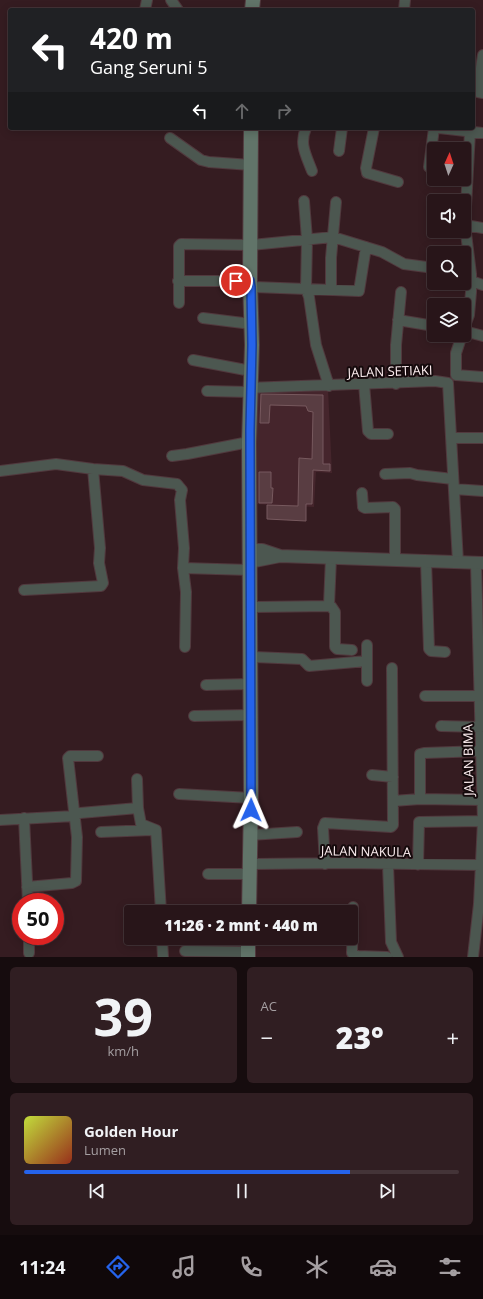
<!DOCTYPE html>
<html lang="id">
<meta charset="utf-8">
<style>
:root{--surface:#281519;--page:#301e22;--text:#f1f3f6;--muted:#a59fa2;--line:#443438;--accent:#2563eb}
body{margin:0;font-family:"Open Sans",sans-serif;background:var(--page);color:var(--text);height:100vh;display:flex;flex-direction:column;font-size:15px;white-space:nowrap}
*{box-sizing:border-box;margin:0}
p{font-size:13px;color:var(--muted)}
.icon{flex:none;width:22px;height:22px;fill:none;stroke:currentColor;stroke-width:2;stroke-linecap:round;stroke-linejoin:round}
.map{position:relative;height:957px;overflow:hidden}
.details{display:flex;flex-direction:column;gap:10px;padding:10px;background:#160c0e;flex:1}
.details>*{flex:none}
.banner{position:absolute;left:8px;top:8px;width:467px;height:122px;border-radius:4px;box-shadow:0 2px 10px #0003,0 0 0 1px var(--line);background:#202124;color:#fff;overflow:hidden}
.needle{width:26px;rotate:3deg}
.buttons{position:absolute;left:427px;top:142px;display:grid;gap:8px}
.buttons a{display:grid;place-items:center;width:44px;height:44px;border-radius:4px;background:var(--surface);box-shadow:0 2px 10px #0003,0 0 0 1px var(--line);font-size:20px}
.speed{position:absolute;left:12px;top:893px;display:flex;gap:8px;font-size:20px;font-weight:700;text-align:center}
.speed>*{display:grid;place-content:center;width:52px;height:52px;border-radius:50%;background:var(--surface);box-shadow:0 2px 10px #0003,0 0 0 1px var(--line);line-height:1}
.speed .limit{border:6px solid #d22;background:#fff;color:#111}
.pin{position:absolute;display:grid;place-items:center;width:34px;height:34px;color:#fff;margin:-17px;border:2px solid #fff;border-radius:50%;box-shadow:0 1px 4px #0007}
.me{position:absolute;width:44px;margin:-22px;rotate:1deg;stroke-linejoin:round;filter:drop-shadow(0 0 3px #0008)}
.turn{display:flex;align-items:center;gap:14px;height:84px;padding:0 16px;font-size:18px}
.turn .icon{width:52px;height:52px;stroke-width:2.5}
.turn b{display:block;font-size:28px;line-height:34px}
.lanes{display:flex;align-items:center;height:38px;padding:0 16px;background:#0003;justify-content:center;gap:20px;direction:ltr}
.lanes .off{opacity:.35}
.big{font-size:30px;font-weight:800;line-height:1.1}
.details .tile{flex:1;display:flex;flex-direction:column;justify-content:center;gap:6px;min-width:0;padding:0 14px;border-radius:6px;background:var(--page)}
.details .dial{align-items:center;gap:0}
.dial b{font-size:52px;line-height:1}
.song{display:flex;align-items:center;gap:12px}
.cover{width:48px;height:48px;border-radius:6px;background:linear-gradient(135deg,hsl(70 70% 55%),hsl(10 70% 35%))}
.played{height:4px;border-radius:2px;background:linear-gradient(90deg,var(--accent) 75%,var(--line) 75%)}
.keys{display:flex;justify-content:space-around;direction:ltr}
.heat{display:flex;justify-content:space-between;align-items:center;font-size:22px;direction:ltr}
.details .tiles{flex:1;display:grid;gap:10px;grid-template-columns:1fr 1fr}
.tile:last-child{grid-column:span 2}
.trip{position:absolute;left:124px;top:905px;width:234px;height:40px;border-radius:4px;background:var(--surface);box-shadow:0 2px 10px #0003,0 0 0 1px var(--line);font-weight:800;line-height:40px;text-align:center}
.tab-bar{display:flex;height:64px;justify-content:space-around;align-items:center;background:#10080a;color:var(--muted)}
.tab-bar .icon{width:28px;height:28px}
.tab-bar .active{color:var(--accent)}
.tab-bar b{font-size:18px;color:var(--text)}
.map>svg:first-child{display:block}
.built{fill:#45252c}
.building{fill:#593d42;stroke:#77595e}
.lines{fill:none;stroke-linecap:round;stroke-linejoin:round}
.minor-casing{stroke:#51393e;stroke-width:12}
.tertiary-casing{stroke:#51393e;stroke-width:14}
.secondary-casing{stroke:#51393e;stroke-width:16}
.minor{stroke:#4c5750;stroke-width:10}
.tertiary{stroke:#4c5750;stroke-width:12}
.secondary{stroke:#617469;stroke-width:14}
.route-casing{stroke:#184099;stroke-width:10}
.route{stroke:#2563eb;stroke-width:7}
.labels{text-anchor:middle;stroke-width:4;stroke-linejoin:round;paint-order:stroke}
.street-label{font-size:13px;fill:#fdeef0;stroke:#150a0c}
</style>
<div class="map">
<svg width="483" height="957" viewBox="0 0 483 957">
<rect width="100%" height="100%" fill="#351c21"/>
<!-- built -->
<path class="built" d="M 328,389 L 332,473 L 316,472 L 314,507 L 255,504 L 257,391 Z"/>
<!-- building -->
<path class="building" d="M 261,394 L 323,395 L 323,464 L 330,464 L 330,471 L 313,470 L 312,504 L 306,504 L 306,521 L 267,519 L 267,505 L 298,506 L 299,458 L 312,459 L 313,412 L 308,411 L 306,406 L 270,405 L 269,423 L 260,423 Z
M 259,472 L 271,472 L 271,488 L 273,488 L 272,503 L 259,503 Z"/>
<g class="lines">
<defs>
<path id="minor" d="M 171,0 L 178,10
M 145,10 L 147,0
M 404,10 L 405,0
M 483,55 L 478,88 L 478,92 L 483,93
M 306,128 C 299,144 306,155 312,171
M 374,128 L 366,168 L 367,173 L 398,182
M 439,128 L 483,133
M 170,138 L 201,160 L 209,162 L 251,165
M 339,151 L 342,128
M 429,167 L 434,128
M 304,201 L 307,239 L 306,289 L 309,297 L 316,345 L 329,386
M 465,225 L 483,228
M 178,281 L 250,281
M 471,281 L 483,285
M 251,287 L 359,291 L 366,247
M 331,289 L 331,258 L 336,202
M 179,303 L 179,246 L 181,244 L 251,245 L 333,237 L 382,252 L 404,264 L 434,268
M 203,318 L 251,324
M 398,320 L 434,326
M 464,328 L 469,315 L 471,292 L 471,274 L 465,225 L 470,132
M 464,331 L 483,336
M 193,360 L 251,371
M 456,375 L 456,353 L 462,335
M 456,375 L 483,377
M 448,383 L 458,562
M 364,384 L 368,431 L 371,434 L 388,434
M 396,384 L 396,345 L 401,292
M 250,388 L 435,381 L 448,383
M 207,391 L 250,392
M 451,438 L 483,438
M 172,456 L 187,454 L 249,442
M 0,471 L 56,464 L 93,469 L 123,471 L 143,480 L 177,484 L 182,490 L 180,500 L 184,548 L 183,568 L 186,592 L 185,647
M 385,474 L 410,473 L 417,475 L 453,479
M 454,489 L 483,491
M 362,493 L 363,507 L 365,508 L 393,507 L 395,509 L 395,560
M 426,561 L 429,649 L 431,651 L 445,652
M 183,568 L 250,570
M 24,590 L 101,586 L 103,583 L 99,563 L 100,548 L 93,469
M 329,605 L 331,558
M 251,607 L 331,606 L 335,612 L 335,647 L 337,649 L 352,650
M 251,657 L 302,659 L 309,666 L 367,661
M 367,681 L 367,645
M 206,685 L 251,684
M 425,696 L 480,696
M 194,716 L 251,715
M 441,726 L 481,727
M 372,775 L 393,777
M 137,779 L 138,808 L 141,824 L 156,830 L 161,912
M 179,794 L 251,798
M 420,799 L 420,754 L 424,753 L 482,751
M 393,801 L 420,799 L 482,800
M 75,815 L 80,813 L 138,808
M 24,818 L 28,902
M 0,820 L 74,816
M 101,832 L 152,830
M 250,835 L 297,832
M 250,864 L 345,863 L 481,865
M 325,864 L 323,828 L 325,823 L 391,827 L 393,825 L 392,668
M 388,865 L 391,942 L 398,957
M 418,865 L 419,822 L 483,821
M 208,874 L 250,874
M 27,887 L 72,883 L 76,881 L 77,837 L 68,758 L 70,756 L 98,756
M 353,907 L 352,953 L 357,956 L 387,957
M 29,936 L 29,953
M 162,938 L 163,957
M 185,951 L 247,952
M 473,957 L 479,904 L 483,821 L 476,563"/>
<path id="tertiary" d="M 249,550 L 262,550 L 280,556
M 250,562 L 280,556 L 483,563"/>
<path id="secondary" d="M 252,10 L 253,0
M 249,912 L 251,798 L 249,442 L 252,345 L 250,281 L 251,128
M 248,957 L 248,938"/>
</defs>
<!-- minor casing -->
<use href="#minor" class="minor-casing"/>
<!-- tertiary casing -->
<use href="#tertiary" class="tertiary-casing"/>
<!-- secondary casing -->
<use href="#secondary" class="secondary-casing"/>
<!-- minor -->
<use href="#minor" class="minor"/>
<!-- tertiary -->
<use href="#tertiary" class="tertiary"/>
<!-- secondary -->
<use href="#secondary" class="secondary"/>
</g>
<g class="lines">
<defs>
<path id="route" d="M 236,281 L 250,281 L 251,287 L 252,345 L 250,430 L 251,810"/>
</defs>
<!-- route casing -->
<use href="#route" class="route-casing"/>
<!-- route -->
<use href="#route" class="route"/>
</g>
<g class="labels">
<!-- street labels -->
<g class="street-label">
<text transform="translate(390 371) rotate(-2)" y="5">JALAN SETIAKI</text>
<text transform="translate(468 760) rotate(-91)" y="5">JALAN BIMA</text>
<text transform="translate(366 851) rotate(1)" y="5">JALAN NAKULA</text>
</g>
</g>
</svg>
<div class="buttons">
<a><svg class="needle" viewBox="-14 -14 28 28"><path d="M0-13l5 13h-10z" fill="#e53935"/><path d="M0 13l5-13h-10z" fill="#a59fa2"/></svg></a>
<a><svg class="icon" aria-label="sound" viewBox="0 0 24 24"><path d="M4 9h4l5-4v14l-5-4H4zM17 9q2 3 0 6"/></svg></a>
<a><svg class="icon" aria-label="search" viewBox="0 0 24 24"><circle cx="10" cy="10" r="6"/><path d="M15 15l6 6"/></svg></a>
<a><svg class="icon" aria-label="layers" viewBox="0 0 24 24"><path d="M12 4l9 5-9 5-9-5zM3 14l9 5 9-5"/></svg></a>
</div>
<div class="speed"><div class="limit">50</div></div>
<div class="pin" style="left:236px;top:281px;background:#d93025"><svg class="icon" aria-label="arrive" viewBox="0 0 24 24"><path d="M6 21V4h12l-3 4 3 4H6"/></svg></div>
<svg class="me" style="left:251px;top:810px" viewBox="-20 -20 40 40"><path d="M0-17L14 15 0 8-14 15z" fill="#2563eb" stroke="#fff" stroke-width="4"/></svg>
<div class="trip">11:26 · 2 mnt · 440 m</div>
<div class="banner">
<div class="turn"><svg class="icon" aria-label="left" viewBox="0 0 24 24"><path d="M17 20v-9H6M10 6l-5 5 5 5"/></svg><div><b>420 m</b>Gang Seruni 5</div></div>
<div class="lanes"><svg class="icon" aria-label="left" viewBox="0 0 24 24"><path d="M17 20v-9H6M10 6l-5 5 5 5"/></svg><svg class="icon off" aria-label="ahead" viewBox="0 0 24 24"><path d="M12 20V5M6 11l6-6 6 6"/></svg><svg class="icon off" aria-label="right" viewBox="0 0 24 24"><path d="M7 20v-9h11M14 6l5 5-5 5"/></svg></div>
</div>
</div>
<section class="details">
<div class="tiles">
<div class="tile dial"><b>39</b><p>km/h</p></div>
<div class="tile"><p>AC</p>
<div class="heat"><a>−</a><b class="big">23°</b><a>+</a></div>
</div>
<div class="tile">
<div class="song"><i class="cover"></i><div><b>Golden Hour</b><p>Lumen</p></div></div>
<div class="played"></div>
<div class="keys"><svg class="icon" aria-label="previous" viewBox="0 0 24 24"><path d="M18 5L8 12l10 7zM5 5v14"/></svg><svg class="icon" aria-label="pause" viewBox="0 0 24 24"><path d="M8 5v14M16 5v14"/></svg><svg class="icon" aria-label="next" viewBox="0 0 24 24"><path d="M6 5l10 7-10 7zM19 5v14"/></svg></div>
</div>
</div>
</section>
<nav class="tab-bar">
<b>11:24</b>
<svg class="icon active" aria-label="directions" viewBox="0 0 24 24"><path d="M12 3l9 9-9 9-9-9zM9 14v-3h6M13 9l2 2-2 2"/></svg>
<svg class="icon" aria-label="music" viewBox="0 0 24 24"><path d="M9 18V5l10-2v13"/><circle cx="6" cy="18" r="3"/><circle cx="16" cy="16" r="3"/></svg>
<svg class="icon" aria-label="phone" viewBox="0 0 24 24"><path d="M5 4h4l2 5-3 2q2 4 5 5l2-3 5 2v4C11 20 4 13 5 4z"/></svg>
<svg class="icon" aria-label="climate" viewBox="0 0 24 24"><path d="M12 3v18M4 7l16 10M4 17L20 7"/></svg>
<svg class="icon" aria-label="car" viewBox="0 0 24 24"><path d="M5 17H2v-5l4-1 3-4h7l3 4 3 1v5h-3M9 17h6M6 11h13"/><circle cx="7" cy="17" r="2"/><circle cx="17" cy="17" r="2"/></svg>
<svg class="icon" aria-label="filters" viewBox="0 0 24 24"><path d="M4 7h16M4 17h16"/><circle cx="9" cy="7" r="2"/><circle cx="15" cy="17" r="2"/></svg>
</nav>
